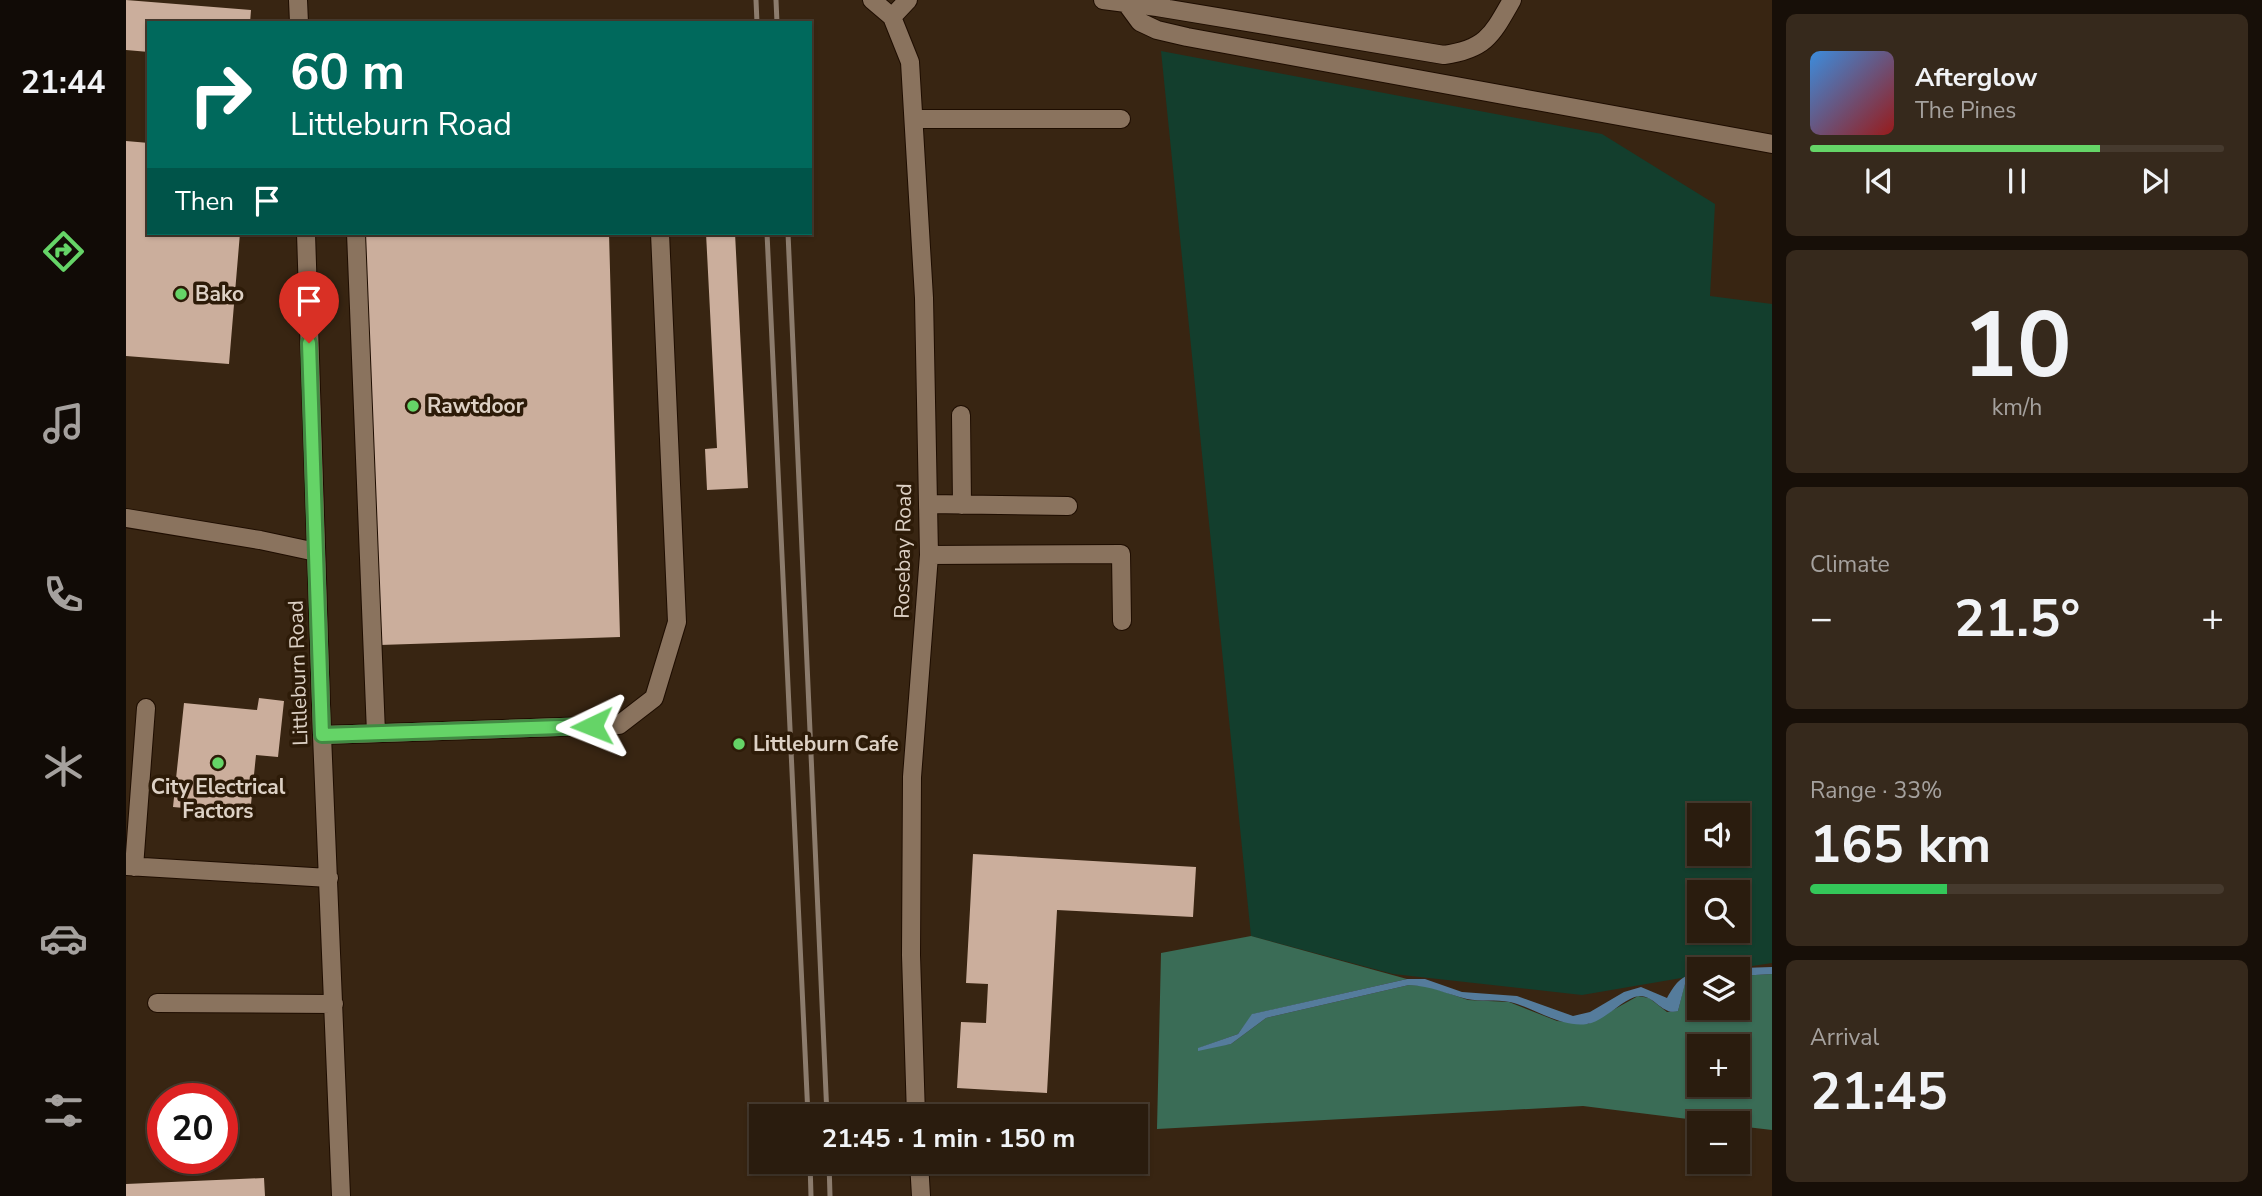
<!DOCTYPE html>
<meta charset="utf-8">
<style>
:root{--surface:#2a1c0e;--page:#36291c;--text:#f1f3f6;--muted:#a5a19e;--line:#463a2e;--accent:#65d467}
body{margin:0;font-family:"Nunito Sans",sans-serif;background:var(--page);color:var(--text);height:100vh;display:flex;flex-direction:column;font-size:26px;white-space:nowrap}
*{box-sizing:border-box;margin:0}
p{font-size:23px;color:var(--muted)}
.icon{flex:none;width:38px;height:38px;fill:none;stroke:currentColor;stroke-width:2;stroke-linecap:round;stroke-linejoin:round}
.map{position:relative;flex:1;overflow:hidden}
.drawer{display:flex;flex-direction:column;gap:14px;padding:14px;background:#170f08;width:490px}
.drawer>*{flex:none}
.banner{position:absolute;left:21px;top:21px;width:665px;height:214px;border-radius:0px;box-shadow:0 2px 5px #0004,0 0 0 2px var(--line);background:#00695c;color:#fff;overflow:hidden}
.fabs{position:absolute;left:1561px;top:803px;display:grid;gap:14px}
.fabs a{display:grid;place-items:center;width:63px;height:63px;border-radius:0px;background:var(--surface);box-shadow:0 2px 5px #0004,0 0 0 2px var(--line);font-size:35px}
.speed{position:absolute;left:21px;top:1083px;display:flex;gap:14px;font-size:35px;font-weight:700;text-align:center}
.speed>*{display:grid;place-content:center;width:91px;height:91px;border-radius:50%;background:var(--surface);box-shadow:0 2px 5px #0004,0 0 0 2px var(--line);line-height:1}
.speed .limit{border:10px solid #d22;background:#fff;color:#111}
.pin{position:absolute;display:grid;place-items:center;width:60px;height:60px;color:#fff;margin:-72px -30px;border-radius:50% 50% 50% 0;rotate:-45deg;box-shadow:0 0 7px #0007}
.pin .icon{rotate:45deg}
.me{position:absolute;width:77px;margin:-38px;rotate:268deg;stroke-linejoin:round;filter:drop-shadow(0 0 5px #0008)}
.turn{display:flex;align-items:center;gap:24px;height:147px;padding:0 28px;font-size:32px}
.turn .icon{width:91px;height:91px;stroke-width:2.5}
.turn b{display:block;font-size:49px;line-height:60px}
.then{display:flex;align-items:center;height:66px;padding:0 28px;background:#0003;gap:14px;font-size:26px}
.big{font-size:52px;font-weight:700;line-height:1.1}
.drawer .card{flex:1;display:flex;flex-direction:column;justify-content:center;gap:10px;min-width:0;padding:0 24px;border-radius:10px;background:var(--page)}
.drawer .dial{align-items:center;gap:0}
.dial b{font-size:91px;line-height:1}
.song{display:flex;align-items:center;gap:21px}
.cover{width:84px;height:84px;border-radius:10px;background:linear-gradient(135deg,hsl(210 70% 55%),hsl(0 70% 35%))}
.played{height:7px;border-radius:4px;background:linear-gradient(90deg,var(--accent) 70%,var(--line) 70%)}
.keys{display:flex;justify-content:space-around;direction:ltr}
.heat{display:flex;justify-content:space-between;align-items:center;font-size:38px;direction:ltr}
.charge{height:10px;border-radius:5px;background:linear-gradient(90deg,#34c759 33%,var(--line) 0)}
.trip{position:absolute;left:623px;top:1104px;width:399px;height:70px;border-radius:0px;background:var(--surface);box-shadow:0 2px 5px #0004,0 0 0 2px var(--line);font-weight:700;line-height:70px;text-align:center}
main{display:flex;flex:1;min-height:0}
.tab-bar{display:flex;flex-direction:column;width:126px;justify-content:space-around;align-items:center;background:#110b06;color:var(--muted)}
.tab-bar .icon{width:49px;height:49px}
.tab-bar .selected{color:var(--accent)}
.tab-bar b{font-size:32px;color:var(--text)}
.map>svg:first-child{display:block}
.green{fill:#133e2d;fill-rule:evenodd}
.forest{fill:#3a6c56;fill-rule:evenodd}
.water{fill:#557c9c}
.building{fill:#cbae9c}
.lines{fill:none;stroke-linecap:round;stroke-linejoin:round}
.minor-casing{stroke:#1e0d00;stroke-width:20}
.minor{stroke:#8a735e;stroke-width:18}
.rail{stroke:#8c7c6d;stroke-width:5}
.route-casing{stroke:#428a43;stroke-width:18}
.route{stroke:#65d467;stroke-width:12}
.poi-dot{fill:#65d467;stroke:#2d1b08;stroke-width:2.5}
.labels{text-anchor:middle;stroke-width:7;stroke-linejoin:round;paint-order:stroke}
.poi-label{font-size:21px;font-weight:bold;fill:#ddd1c5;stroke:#2d1b08;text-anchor:start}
.street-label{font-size:21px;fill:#ddd1c5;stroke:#2d1b08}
</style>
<main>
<nav class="tab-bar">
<b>21:44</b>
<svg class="icon selected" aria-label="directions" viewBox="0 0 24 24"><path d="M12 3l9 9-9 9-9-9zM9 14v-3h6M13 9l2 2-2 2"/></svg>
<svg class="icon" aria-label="music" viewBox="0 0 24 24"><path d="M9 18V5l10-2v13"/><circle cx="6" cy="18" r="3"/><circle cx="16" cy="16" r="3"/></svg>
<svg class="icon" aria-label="phone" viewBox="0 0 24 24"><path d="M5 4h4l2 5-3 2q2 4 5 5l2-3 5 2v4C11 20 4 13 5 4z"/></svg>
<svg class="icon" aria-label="climate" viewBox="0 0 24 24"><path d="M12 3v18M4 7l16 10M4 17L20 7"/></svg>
<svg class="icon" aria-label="car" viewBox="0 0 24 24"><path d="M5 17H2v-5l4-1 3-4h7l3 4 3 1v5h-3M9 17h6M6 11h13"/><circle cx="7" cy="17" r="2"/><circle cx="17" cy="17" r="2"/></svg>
<svg class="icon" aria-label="filters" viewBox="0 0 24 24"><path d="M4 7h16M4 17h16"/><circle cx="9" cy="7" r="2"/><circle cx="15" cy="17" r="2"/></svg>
</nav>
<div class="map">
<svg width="1646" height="1196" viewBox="0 0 1646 1196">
<rect width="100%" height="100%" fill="#382512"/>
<!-- green -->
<path class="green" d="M 1035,51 L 1476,134 L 1589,204 L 1584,296 L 1646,304 L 1646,963 L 1607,969 L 1573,970 L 1573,975 L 1456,995 L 1267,974 L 1125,936 ZM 1573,816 L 1612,816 L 1612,854 L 1573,854 ZM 1573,892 L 1612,892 L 1612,931 L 1573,931 Z"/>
<!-- forest -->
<path class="forest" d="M 1125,936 L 1281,979 L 1127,1014 L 1112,1034 L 1073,1048 L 1105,1044 L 1140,1018 L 1283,985 L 1301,986 L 1342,1000 L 1383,1002 L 1431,1021 L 1462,1024 L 1512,996 L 1523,998 L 1541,1012 L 1552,1011 L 1559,983 L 1573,978 L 1573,1008 L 1612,1008 L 1612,976 L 1646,974 L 1646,1130 L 1612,1126 L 1612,1124 L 1594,1123 L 1457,1106 L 1031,1129 L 1035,953 ZM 1573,1046 L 1612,1046 L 1612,1085 L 1573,1085 Z"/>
<!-- water -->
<path class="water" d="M 1646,967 L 1646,974 L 1612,976 L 1612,970 L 1586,969 Z
M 1573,972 L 1573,978 L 1559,984 L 1552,1011 C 1536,1016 1529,995 1513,996 C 1497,998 1478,1022 1461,1024 C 1435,1028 1407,1007 1384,1002 C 1370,999 1354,1002 1341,999 C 1320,994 1306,986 1283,985 L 1140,1018 L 1105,1044 L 1072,1051 L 1072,1048 L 1112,1034 L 1126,1014 L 1281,979 L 1299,979 L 1336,992 L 1391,996 L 1447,1016 L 1464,1012 L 1498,992 L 1515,987 L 1541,998 C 1550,982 1555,976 1573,972 Z"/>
<!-- building -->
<path class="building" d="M 0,0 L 125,10 L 124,23 L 23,23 L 23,52 L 0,50 Z
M 0,141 L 23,143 L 23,233 L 114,233 L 103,364 L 0,356 Z
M 235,233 L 483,233 L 494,637 L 254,645 Z
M 580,233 L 609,233 L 622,488 L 581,490 L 579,449 L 591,448 Z
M 133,698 L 158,701 L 152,757 L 130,755 L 124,814 L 47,807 L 58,703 L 131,710 Z
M 847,854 L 1070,867 L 1067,917 L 931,910 L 921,1093 L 831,1088 L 835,1022 L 860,1023 L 862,984 L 840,983 Z
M 138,1178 L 139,1196 L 0,1196 L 0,1184 Z"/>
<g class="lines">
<defs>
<path id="minor" d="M 172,0 L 173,23
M 746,0 L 766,17 L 784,62 L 798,298 L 803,555 L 786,777 L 785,955 L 790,1116
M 977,0 L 1031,7 L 1035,0
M 1000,3 L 1014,22 L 1031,30 L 1061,37 L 1646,144
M 1031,7 L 1318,55 C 1360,49 1366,35 1386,0
M 766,17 L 782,0
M 789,119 L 995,119
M 180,233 L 196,735 L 215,1196
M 230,233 L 250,733
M 835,415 L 836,505
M 802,504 L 942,506
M 0,518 L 134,540 L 190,552
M 803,555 L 995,554 L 996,621
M 196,735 L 493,725 L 528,698 L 551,622 L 534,233
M 0,866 L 203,878
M 8,867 L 20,708
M 31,1003 L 208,1004
M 793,1162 L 795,1196"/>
</defs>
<!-- minor casing -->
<use href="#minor" class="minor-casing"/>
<!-- minor -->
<use href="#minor" class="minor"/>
<!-- rail -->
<path class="rail" d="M 630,0 L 631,23
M 650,0 L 651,23
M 641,233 L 682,1116
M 662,233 L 701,1116
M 684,1162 L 685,1196
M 703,1162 L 704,1196"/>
</g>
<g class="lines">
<defs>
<path id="route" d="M 183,343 L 196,735 L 466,726"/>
</defs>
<!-- route casing -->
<use href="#route" class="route-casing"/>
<!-- route -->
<use href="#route" class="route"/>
</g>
<!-- markers -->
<g class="poi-dot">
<circle cx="55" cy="294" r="7"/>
<circle cx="287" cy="406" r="7"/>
<circle cx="613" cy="744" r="7"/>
<circle cx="92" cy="763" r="7"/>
</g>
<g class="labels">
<!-- poi labels -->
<g class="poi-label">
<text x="69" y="301">Bako</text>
<text x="301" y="413">Rawtdoor</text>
<text x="627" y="751">Littleburn Cafe</text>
<text x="92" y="794" text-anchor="middle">City Electrical<tspan x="92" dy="24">Factors</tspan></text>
</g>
<!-- street labels -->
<g class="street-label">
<text transform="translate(777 551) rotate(-89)" y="7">Rosebay Road</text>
<text transform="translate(172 673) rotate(-92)" y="7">Littleburn Road</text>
</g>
</g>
</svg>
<div class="fabs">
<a><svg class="icon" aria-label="sound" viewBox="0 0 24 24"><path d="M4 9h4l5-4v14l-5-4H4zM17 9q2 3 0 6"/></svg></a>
<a><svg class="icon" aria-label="search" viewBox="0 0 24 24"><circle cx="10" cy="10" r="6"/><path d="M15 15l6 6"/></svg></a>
<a><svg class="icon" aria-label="layers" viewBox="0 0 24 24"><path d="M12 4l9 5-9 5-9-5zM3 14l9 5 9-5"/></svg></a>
<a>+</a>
<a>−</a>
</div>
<div class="speed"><div class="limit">20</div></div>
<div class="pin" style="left:183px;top:343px;background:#d93025"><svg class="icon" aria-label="arrive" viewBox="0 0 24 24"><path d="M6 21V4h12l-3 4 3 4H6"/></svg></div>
<svg class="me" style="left:466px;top:726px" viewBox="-20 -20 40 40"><path d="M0-17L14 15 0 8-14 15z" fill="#65d467" stroke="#fff" stroke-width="4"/></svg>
<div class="trip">21:45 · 1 min · 150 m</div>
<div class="banner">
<div class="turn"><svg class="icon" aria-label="right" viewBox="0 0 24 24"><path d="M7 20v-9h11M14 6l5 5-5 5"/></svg><div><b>60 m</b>Littleburn Road</div></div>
<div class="then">Then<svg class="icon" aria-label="arrive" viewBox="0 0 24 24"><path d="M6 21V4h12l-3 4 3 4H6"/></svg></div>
</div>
</div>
<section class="drawer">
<div class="card">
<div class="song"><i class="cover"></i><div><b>Afterglow</b><p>The Pines</p></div></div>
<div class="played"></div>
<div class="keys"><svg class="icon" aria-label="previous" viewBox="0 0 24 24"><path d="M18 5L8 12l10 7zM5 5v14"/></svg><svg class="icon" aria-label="pause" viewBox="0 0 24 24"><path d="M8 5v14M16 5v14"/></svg><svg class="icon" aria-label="next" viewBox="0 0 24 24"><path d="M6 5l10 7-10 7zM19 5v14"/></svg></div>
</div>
<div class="card dial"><b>10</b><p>km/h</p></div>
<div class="card"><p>Climate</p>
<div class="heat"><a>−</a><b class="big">21.5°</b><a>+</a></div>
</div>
<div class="card"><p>Range · 33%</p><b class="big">165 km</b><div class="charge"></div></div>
<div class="card"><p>Arrival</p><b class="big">21:45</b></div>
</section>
</main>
